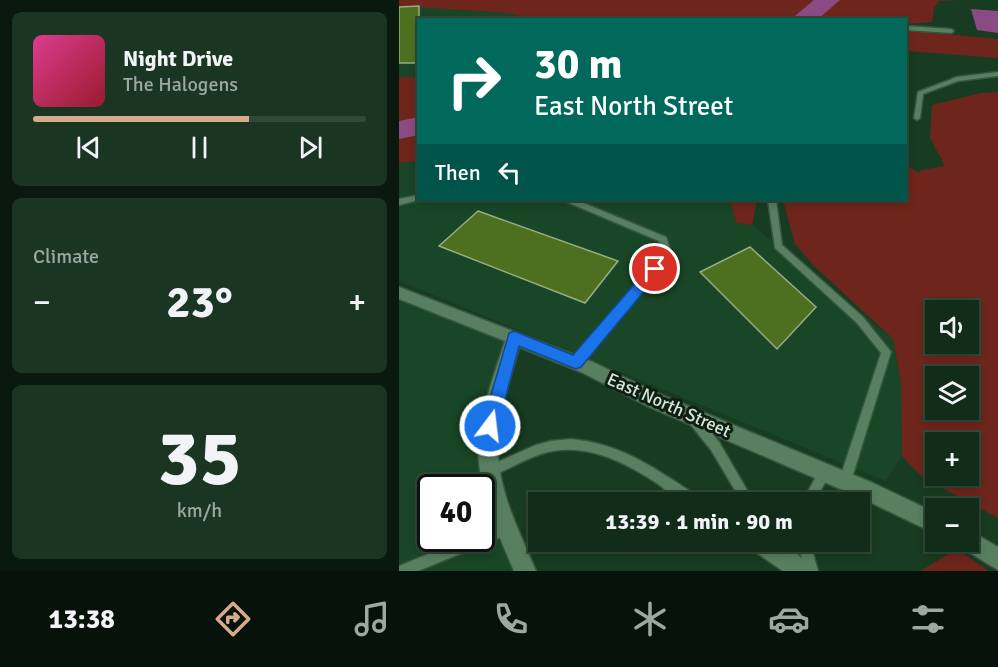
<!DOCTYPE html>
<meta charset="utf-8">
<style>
:root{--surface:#112d19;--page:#1a3522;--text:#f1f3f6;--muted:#9ca8a2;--line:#304938;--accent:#d6ab8b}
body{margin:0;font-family:Signika,sans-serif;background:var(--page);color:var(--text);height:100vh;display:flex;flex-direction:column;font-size:22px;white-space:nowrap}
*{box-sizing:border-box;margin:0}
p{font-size:20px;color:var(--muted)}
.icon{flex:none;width:33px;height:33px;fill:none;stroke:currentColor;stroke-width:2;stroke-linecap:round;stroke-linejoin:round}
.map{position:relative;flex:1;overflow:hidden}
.drawer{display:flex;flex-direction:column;gap:12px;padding:12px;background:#09190e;width:399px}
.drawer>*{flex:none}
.banner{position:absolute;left:18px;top:18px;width:490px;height:183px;border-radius:0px;box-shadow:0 3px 9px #0003,0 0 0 2px var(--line);background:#00695c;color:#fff;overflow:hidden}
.fabs{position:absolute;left:526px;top:300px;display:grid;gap:12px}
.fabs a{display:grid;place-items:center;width:54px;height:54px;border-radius:0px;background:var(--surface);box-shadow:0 3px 9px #0003,0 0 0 2px var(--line);font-size:30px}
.speed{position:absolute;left:18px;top:474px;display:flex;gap:12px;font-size:30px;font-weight:700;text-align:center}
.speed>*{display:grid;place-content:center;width:78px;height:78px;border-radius:50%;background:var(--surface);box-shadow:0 3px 9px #0003,0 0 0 2px var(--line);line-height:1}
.speed .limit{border:3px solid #111;border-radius:9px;background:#fff;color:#111}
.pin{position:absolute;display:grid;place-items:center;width:51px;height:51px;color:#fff;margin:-26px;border:3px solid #fff;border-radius:50%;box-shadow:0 2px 6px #0007}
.me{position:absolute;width:66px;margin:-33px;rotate:15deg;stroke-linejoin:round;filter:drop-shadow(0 0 4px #0008)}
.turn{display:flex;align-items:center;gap:21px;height:126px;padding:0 18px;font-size:27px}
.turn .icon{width:78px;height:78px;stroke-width:2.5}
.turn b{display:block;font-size:42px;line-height:51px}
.then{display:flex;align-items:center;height:57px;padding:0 18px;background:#0003;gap:12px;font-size:22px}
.big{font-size:45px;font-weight:800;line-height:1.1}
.drawer .tile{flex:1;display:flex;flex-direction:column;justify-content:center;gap:9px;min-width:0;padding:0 21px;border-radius:9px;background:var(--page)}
.drawer .dial{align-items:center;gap:0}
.dial b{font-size:78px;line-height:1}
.song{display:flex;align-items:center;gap:18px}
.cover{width:72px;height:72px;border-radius:9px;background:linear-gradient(135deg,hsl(330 70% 55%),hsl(350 70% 35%))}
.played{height:6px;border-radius:3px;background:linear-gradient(90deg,var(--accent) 65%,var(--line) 65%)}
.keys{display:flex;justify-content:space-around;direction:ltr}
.heat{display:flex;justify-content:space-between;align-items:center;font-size:33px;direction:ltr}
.trip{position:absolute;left:129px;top:492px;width:342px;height:60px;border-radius:0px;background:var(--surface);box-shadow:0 3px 9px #0003,0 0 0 2px var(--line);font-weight:800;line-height:60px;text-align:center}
.tab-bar{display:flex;height:96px;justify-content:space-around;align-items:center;background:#07120a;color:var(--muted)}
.tab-bar .icon{width:42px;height:42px}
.tab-bar .on{color:var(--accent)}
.tab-bar b{font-size:27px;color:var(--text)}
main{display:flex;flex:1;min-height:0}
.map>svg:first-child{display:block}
.built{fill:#194626;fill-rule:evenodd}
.green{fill:#6e251b;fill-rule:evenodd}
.water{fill:#8a4b85}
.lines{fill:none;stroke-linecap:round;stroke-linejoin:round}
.river{fill:#8a4b85;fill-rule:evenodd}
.building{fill:#4c7020;stroke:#97ad83;stroke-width:1.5}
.service-casing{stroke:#37553e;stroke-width:3}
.tertiary-casing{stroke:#37553e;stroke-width:3}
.service{fill:#587f60;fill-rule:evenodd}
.tertiary{fill:#587f60;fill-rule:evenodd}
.route{fill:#1a73e8;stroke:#114b97;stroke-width:1.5}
.labels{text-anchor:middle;stroke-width:6;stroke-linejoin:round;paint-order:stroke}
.street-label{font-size:18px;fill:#d2e7d6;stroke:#0f1f13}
</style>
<main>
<section class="drawer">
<div class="tile">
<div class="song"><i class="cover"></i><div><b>Night Drive</b><p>The Halogens</p></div></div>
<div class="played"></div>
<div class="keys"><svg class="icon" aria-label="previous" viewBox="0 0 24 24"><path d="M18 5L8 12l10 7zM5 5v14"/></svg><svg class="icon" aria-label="pause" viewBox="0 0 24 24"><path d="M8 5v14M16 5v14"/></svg><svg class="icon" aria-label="next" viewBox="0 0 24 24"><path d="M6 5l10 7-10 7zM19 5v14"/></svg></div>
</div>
<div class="tile"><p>Climate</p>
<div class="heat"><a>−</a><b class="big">23°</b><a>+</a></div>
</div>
<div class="tile dial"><b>35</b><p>km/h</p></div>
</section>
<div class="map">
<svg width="599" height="571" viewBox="0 0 599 571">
<rect width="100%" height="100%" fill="#173c21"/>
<!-- built -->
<path class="built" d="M 0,6 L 108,13 L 137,19 L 20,20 L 19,77 L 0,77 Z
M 19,161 L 20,200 L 331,200 L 337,223 L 353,225 L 494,339 L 502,383 L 503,456 L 487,481 L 0,281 L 0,163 Z
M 0,293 L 115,337 L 89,447 L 126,571 L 0,571 ZM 32,488 L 82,488 L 82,538 L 32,538 Z"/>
<!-- green -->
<path class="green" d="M 0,0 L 563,0 L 540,1 L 535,8 L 533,22 L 507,24 L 507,20 L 137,20 L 108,13 L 0,6 Z
M 507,30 L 599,39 L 599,58 L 507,51 Z
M 0,77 L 19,77 L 19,161 L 0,163 Z
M 599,92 L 599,518 L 524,478 L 503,456 L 502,383 L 494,339 L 414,265 L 396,244 L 384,200 L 507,200 L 507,165 L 520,173 L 522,170 L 546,166 L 531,138 L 533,105 L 582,93 ZM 537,310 L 570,310 L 570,344 L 537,344 ZM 537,376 L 570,376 L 570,410 L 537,410 ZM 537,442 L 570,442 L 570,476 L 537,476 Z
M 331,200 L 358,200 L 353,225 L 337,223 Z
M 558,549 L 590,571 L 521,571 Z"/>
<!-- water -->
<path class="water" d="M 572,9 L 599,11 L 599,33 L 578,30 Z"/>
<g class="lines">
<!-- river -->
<path class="river" d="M 415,0 L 441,0 L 418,20 L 391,20 Z
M 20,117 L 20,135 L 0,139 L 0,121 Z"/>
</g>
<!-- building -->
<path class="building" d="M 20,6 L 20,63 L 0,63 L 0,7 Z
M 79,211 L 219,261 L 186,303 L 40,246 Z
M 351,247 L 417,307 L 378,349 L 301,272 Z"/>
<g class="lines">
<defs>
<path id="service" d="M 507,26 L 552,29 L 555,31 L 552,33 L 507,30 Z
M 599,72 L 599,76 L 559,81 L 524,94 L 521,118 L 518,120 L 515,118 L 519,92 L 558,77 Z
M 20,195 L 20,200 L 0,205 L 0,199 Z
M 167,200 L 177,200 L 267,237 L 273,254 L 181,365 L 177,366 L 173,365 L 172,362 L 173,359 L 265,253 L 260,241 L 168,202 Z
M 369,200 L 377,200 L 383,245 L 464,317 L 492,352 L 452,481 L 450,485 L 446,487 L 442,485 L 440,481 L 482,353 L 458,323 L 376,248 Z
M 296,416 L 300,417 L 320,442 L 355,502 L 343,502 L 312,450 L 292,425 L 291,421 L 292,417 Z
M 172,439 C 215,443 245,461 280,484 C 287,489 298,494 301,502 C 297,502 291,503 287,502 C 278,501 264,487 256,482 C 222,460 183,441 142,454 C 124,460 108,470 91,477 L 87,475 L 85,471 L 87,467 L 137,445 L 152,441 Z
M 426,466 L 430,468 L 432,472 L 415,502 L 403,502 L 422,468 Z
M 108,523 L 112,525 L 114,529 L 112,533 L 19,571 L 0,571 L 0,566 L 68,538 L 82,538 L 82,533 Z
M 346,542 L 362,542 L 382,555 L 374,542 L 388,542 L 403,559 L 399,542 L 411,542 L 419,571 L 384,571 L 348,546 Z"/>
<path id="tertiary" d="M 0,287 L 194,362 L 260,394 L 474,483 L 537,513 L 537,534 L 460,497 L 248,406 L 182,372 L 120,347 C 112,377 101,407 99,438 C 96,486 119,528 137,571 L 115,571 C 97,529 75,482 80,435 C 84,403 96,372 106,341 L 0,299 Z
M 570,530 L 599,547 L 599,570 L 563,548 L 560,542 L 570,542 Z"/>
</defs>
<!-- service casing -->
<use href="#service" class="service-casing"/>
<!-- tertiary casing -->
<use href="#tertiary" class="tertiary-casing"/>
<!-- service -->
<use href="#service" class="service"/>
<!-- tertiary -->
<use href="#tertiary" class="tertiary"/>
</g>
<!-- route -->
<path class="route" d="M 256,264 L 261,265 L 263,269 L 261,272 L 182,367 L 177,369 L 120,346 L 99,426 L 97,431 L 91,434 L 85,431 L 83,426 L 110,333 L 115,331 L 174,355 L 252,265 Z"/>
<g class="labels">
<!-- street labels -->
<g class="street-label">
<text transform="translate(270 405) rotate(24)" y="6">East North Street</text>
</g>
</g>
</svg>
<div class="fabs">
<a><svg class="icon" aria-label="sound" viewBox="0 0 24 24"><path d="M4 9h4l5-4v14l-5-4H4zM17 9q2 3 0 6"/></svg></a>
<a><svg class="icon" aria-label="layers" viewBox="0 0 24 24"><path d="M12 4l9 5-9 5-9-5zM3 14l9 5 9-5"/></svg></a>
<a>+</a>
<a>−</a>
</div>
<div class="speed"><div class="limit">40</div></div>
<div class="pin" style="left:256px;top:269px;background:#d93025"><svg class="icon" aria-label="arrive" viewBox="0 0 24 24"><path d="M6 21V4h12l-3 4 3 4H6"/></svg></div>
<svg class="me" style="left:91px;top:426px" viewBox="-20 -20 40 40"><circle r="17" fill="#1a73e8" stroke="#fff" stroke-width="3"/><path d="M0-11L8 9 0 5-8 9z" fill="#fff"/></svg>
<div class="trip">13:39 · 1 min · 90 m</div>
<div class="banner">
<div class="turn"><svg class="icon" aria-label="right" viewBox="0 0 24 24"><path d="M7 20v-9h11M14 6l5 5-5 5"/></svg><div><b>30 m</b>East North Street</div></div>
<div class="then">Then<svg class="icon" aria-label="left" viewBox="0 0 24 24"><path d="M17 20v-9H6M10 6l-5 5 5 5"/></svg></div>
</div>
</div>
</main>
<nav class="tab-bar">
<b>13:38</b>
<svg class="icon on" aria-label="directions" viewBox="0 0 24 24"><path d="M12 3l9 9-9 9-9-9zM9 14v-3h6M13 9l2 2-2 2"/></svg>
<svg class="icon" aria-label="music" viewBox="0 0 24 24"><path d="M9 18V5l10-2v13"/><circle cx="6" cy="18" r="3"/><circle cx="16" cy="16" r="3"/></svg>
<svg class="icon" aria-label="phone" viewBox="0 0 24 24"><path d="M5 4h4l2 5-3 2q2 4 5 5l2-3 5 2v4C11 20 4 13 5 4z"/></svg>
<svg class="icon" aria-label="climate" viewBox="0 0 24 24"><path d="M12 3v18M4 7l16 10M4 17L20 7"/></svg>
<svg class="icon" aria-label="car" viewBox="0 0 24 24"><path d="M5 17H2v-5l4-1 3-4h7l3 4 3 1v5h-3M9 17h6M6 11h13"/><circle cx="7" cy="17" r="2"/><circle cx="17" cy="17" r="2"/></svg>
<svg class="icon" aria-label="filters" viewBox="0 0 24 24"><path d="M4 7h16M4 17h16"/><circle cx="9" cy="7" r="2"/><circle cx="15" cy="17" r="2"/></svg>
</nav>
